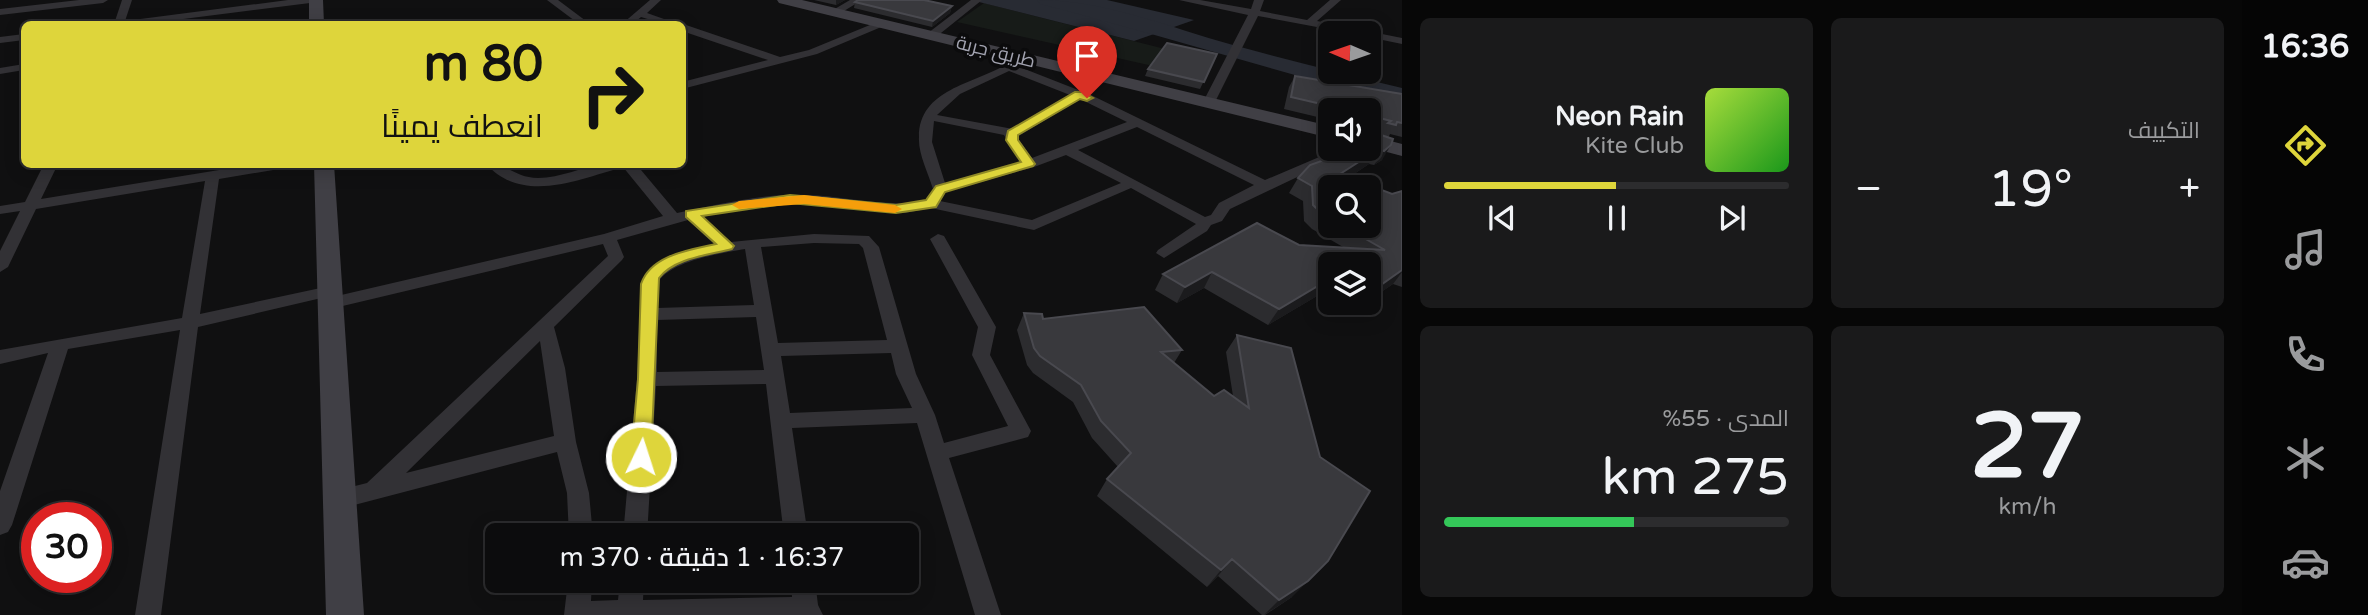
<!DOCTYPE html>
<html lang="ar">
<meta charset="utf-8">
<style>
:root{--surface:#0c0c0d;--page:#1a1a1b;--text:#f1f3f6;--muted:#9a9b9d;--line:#2c2c2e;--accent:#ded53b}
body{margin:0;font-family:"Varela Round",Cairo,sans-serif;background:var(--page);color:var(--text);direction:rtl;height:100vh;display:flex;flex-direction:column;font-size:26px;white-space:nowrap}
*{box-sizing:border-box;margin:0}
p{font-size:23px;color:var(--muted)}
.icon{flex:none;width:38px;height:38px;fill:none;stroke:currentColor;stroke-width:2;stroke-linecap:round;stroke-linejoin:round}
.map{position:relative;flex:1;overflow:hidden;direction:ltr}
.side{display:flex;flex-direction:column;gap:18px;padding:18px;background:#070707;width:840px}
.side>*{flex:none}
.banner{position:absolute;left:21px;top:21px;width:665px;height:147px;border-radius:10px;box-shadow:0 4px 18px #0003,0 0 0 2px var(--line);direction:rtl;background:#ded53b;color:#111;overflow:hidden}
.needle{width:46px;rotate:272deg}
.fabs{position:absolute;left:1318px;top:21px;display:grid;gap:14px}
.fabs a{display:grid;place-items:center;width:63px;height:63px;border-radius:10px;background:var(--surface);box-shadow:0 4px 18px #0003,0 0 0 2px var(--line);font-size:35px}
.speed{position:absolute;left:21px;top:502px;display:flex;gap:14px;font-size:35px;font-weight:700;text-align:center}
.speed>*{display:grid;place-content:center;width:91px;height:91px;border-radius:50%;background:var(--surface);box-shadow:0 4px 18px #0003,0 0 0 2px var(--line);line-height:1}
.speed .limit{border:10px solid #d22;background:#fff;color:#111}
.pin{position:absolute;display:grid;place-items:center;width:60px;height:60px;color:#fff;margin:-72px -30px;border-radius:50% 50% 50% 0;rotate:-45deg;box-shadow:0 0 7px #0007}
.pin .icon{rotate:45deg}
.me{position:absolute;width:77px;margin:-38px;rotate:4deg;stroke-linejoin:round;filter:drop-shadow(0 0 5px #0008)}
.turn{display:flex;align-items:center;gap:24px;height:147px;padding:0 28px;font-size:32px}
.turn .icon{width:91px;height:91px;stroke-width:2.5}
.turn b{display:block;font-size:49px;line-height:60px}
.big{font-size:52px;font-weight:600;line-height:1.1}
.side .widget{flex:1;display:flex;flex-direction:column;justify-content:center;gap:10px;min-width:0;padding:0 24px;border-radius:10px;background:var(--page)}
.side .dial{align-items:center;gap:0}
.dial b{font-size:91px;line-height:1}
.song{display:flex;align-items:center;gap:21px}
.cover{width:84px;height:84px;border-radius:10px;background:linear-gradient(135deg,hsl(80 70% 55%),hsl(120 70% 35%))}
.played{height:7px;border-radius:4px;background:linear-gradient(90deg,var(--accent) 50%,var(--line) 50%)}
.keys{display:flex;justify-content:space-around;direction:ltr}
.heat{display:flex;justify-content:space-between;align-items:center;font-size:38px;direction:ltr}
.charge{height:10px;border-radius:5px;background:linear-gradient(90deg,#34c759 55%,var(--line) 0)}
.side .tiles{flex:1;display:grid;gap:18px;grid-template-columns:repeat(2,1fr)}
.trip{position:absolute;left:485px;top:523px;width:434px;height:70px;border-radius:10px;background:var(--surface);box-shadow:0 4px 18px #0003,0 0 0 2px var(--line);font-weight:600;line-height:70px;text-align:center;direction:rtl}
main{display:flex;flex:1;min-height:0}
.menu{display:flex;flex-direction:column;width:126px;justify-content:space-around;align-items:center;background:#050505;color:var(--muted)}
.menu .icon{width:49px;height:49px}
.menu .selected{color:var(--accent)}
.menu b{font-size:32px;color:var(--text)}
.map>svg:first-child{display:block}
.green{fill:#171b18}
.water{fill:#282b33}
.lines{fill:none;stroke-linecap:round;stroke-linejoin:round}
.river{fill:#282b33;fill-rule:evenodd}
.street{fill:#323135;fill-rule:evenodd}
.secondary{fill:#403f45;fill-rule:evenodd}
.wall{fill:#2c2c2f;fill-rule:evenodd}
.shaded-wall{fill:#1b1b1d}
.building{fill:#39393d;stroke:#49494f;stroke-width:2}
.route{fill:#ded53b;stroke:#908a26;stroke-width:2}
.slow{fill:#f59e0b}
.labels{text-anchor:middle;stroke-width:7;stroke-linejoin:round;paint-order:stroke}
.far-street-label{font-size:19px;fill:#a2a3b0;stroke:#0b0b0c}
</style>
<main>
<nav class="menu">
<b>16:36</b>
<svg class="icon selected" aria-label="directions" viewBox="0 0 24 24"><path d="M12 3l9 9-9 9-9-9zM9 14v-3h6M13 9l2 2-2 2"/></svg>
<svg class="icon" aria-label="music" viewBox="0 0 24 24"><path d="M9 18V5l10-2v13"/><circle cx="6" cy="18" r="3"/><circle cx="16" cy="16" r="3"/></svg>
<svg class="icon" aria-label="phone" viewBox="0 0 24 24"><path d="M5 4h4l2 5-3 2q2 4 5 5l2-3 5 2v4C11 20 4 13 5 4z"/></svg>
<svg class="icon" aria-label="climate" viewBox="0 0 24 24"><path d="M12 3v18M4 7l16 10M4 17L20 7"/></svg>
<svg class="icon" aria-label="car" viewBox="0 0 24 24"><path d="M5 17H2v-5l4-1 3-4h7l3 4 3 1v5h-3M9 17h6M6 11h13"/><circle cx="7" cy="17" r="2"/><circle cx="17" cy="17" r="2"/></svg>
</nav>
<section class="side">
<div class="tiles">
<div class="widget"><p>التكييف</p>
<div class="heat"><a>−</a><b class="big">19°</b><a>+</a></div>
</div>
<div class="widget">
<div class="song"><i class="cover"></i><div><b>Neon Rain</b><p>Kite Club</p></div></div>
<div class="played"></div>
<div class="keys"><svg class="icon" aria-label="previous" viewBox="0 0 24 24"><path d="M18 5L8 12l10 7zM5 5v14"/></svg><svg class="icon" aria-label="pause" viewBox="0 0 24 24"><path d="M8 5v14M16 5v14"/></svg><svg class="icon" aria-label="next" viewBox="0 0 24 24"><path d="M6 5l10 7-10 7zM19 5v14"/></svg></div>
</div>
<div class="widget dial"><b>27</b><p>km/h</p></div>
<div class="widget"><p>المدى · 55%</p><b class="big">275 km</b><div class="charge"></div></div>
</div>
</section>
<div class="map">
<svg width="1402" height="615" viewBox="0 0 1402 615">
<rect width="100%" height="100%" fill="#101011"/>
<!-- green -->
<path class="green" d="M 984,3 L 1165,49 L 1153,66 L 957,22 Z"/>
<!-- water -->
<path class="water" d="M 971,0 L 1107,0 L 1194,20 L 1134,41 Z"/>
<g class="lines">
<!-- river -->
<path class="river" d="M 1037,0 C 1105,0 1168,27 1233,45 C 1291,61 1345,74 1402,88 L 1402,104 C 1280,73 1162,35 1040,4 Z"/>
<!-- street -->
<path class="street" d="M 79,0 L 108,0 L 103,3 L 0,15 L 0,9 Z
M 122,0 L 132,0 L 125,21 L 288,0 L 315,0 L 310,3 L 144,24 L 114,24 Z
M 547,0 L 558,0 L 590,24 L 579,24 Z
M 650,0 L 661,0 L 647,13 L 678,24 L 664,24 L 641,17 L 633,24 L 622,24 Z
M 850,0 L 862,0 L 839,14 L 833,14 L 833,10 Z
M 971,0 L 982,0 L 936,37 L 928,37 L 928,33 Z
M 1179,0 L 1200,0 L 1251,9 L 1254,0 L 1264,0 L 1260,11 L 1307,20 L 1330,0 L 1341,0 L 1317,21 L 1402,38 L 1402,44 L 1368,37 L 1368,33 L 1349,33 L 1258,16 L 1215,102 L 1209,106 L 1203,102 L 1248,15 Z
M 317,19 L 321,20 L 321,24 L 294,24 Z
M 882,20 L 887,23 L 886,25 L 817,54 L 682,89 L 682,82 L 768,60 L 682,31 L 682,24 L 680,24 L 686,25 L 780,57 L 809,50 Z
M 24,34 L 24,40 L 0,43 L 0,37 Z
M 1018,56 L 1023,59 L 1017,66 L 1091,95 L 1265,180 L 1338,149 L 1356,149 L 1230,209 L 1222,221 L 1211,225 L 1207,231 L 1164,258 L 1156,253 L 1158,250 L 1196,224 L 1131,188 L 1034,230 L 931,208 L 905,213 L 805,203 L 744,208 L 703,217 L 731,242 L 814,234 L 869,236 L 879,247 L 916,374 L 935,415 L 944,443 L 1008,426 L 972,355 L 978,327 L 930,239 L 938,234 L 944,236 L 996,327 L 990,355 L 1031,431 L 1028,437 L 949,458 L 1001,615 L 975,615 L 917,423 L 792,428 L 808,536 L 784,536 L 766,384 L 656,386 L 647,536 L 623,536 L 637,379 L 641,284 L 655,266 L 677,255 L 715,245 L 688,220 L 617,240 L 624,257 L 622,260 L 554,327 L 565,368 L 576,442 L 589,493 L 593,536 L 569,536 L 567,493 L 557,452 L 339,509 L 331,506 L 328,499 L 331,492 L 367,483 L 608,256 L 603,244 L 330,309 L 324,307 L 321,303 L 324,299 L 604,234 L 663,216 L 623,167 C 580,179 523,205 486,164 C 509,164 515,178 538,178 C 561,178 581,167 603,164 C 613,163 625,164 636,164 L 677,213 C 719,205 763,193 806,195 C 846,196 886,208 926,201 L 933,189 C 928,172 918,154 919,137 C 919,89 974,84 1005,65 C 1010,62 1012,58 1018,56 ZM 1009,71 L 1070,95 L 1013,129 L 937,115 L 960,94 ZM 1080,99 L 1127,122 L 1032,158 L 1017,137 ZM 934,121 L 1004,135 L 1021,162 L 945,183 L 932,142 ZM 1137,127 L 1254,185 L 1219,203 L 1211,215 L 1205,217 L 1078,150 ZM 1066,155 L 1121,183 L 1032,220 L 940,201 L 945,192 L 1034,167 ZM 814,243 L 859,244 L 863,248 L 887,340 L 778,343 L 761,247 ZM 745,249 L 754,305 L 657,308 C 657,301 655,291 657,285 C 666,261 723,253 745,249 ZM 756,317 L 764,370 L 657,372 L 657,320 ZM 540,341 L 554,436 L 406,473 ZM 891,353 L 896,374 L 912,408 L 790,413 L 781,356 Z
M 24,64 L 24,70 L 0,74 L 0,68 Z
M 44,164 L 58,164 L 41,199 L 256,164 L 292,164 L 285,168 L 219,179 L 200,314 L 330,286 L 339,291 L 330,296 L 198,327 L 161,615 L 135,615 L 180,330 L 68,349 L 12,525 L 8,532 L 0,535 L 0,491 L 48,353 L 0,364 L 0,350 L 182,318 L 205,181 L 36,209 L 8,267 L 0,272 L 0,251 L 20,211 L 0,214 L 0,206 L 25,202 Z
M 568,581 L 592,581 L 591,601 L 618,600 L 620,581 L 644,581 L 643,600 L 792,597 L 791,581 L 815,581 L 818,605 L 823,615 L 564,615 Z"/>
<!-- secondary -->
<path class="secondary" d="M 309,0 L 323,0 L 324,24 L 309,24 Z
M 777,0 L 802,0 L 1330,126 L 1330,138 L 779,3 Z
M 1368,135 L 1402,144 L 1402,156 L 1368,147 Z
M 314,164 L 334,164 L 364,615 L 326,615 Z"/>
</g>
<!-- wall -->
<path class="wall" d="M 814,0 L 845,0 L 836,5 Z
M 855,2 L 952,6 L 950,13 L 932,27 L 854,8 Z
M 1217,54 L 1200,89 L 1145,76 L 1148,69 Z
M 1295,76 L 1402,94 L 1402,137 L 1390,134 L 1388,138 L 1382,160 L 1374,165 L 1369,164 L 1348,178 L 1392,194 L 1402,191 L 1402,287 L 1393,284 L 1368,301 L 1368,264 L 1330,264 L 1330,303 L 1317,296 L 1268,325 L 1204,288 L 1177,303 L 1155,290 L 1163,274 L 1299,245 L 1343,247 L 1312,229 L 1304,221 L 1303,201 L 1289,193 L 1298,178 L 1381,135 L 1382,132 L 1368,129 L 1368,110 L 1330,110 L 1330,120 L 1284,109 L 1289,87 ZM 1330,187 L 1368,226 L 1330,226 Z
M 1330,303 L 1366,303 L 1351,314 Z
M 1024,313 L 1043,319 L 1182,350 L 1174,363 L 1214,396 L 1233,396 L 1226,352 L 1237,335 L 1292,597 L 1265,615 L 1262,615 L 1218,576 L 1207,587 L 1097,496 L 1107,479 L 1118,467 L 1092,438 L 1073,402 L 1033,373 L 1027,365 L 1017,330 Z"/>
<!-- shaded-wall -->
<path class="shaded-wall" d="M 836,0 L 845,0 L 836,5 Z
M 952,6 L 950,13 L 932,27 L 933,21 Z
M 1391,145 L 1382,160 L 1374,165 L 1384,151 Z
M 1379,149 L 1369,164 L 1334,187 L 1340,174 Z
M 1402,270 L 1402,272 L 1393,284 L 1368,301 L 1368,294 Z
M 1212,272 L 1204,288 L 1177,303 L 1185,287 Z
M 1328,280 L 1317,296 L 1268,325 L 1279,309 Z
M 1359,303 L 1366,303 L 1351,314 Z
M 1232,559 L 1218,576 L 1207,587 L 1221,570 Z
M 1308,581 L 1292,597 L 1264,615 L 1279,600 Z"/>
<!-- building -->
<path class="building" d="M 858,0 L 924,0 L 952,6 L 933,21 L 855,2 Z
M 1167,43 L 1217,54 L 1204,82 L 1148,69 Z
M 1295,76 L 1402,94 L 1402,123 L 1397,122 L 1396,125 L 1388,123 L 1391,121 L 1368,115 L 1368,110 L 1347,110 L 1291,97 Z
M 1375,133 L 1393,139 L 1391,145 L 1384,151 L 1379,149 L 1340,174 L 1392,194 L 1402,191 L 1402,270 L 1368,294 L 1368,264 L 1330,264 L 1330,281 L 1328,280 L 1279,309 L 1212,272 L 1185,287 L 1163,274 L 1257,223 L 1299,245 L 1385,250 L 1343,226 L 1368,226 L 1368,187 L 1330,187 L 1330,218 L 1321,213 L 1313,205 L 1312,186 L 1298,178 L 1310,165 L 1355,149 L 1368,149 L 1368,138 Z
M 1144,307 L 1182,350 L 1161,352 L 1214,396 L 1224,390 L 1249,408 L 1237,335 L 1291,348 L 1320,457 L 1370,491 L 1328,561 L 1308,581 L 1279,600 L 1232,559 L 1221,570 L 1107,479 L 1131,453 L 1101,421 L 1081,385 L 1040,356 L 1034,348 L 1024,313 L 1042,314 L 1043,319 Z"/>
<!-- route -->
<path class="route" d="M 1075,92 L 1083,92 L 1093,98 L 1087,101 L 1080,99 L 1018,135 L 1018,140 L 1035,164 L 1033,166 L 945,192 L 936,207 L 896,213 L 790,203 L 702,216 L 734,246 L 732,249 C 709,255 674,258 659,278 L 651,457 L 648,463 L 641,465 L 634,463 L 631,457 L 638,379 L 641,284 C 651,255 689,250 716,244 L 686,217 L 686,211 L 790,195 L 896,205 L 926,200 L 936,186 L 1021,162 L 1006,140 L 1008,131 Z"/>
<!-- slow -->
<path class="slow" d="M 804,195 L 895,205 L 902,209 L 895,213 L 804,204 L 739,209 L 732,205 L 739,201 Z"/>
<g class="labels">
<!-- far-street labels -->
<g class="far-street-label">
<text transform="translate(996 51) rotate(14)" y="7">طريق جربة</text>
</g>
</g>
</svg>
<div class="fabs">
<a><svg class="needle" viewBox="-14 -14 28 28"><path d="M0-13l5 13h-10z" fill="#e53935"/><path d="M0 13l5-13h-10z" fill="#9a9b9d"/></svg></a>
<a><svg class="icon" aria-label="sound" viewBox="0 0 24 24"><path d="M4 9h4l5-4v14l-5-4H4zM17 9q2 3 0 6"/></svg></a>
<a><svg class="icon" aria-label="search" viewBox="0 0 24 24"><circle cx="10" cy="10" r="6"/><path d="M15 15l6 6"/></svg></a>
<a><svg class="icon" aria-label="layers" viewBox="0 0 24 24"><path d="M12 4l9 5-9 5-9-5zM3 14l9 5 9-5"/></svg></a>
</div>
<div class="speed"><div class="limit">30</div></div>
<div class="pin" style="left:1087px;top:98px;background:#d93025"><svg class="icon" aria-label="arrive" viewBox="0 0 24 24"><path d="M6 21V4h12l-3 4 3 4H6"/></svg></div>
<svg class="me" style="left:641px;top:457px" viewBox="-20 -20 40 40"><circle r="17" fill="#ded53b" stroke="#fff" stroke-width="3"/><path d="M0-11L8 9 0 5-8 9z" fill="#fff"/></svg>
<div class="trip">16:37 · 1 دقيقة · 370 m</div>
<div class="banner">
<div class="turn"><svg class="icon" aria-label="right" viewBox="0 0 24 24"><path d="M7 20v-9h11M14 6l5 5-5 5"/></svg><div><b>80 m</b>انعطف يمينًا</div></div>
</div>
</div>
</main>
